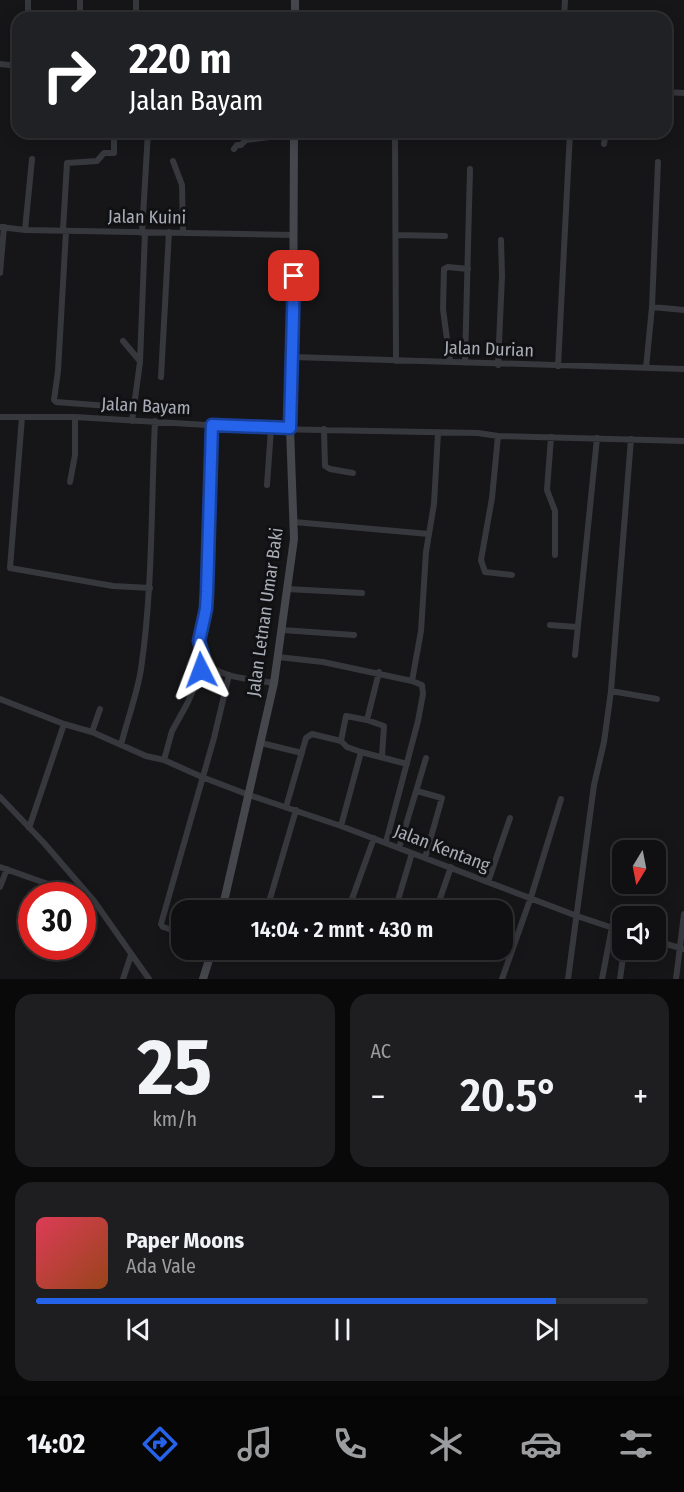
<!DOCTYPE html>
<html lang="id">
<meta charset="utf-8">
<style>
:root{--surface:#101012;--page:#1e1e20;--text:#f1f3f6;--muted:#9c9d9f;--line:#303032;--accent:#2563eb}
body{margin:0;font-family:"Fira Sans Condensed",sans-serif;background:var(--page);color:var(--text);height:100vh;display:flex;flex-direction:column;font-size:22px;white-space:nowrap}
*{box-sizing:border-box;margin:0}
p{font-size:20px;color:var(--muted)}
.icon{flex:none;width:33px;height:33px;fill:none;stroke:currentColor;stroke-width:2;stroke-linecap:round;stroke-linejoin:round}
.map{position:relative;height:979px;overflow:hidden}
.details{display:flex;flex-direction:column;gap:15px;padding:15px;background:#09090a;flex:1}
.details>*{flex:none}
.banner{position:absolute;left:12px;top:12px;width:660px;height:126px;border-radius:18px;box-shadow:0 3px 15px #0003,0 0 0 2px var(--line);background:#202124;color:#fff;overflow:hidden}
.needle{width:39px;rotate:190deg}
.buttons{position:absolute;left:612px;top:840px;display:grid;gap:12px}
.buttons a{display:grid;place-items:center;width:54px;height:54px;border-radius:12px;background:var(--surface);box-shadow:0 3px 15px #0003,0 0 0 2px var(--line);font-size:30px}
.speed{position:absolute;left:18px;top:882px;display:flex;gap:12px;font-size:30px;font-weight:700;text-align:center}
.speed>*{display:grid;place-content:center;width:78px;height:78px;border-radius:50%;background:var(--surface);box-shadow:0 3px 15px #0003,0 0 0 2px var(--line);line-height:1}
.speed .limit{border:9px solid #d22;background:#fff;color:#111}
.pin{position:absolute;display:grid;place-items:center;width:51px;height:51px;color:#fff;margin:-26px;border-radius:12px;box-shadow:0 3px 9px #0006}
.me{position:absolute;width:66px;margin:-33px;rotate:357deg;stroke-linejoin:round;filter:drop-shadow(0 0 4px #0008)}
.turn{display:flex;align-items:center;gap:21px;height:126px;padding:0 18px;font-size:27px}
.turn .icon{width:78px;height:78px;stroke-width:2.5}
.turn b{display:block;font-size:42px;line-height:51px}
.big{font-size:45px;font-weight:600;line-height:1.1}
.details .card{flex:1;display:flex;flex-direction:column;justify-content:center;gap:9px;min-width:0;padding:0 21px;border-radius:18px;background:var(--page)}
.details .dial{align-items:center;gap:0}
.dial b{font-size:78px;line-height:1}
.song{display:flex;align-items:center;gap:18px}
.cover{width:72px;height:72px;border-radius:9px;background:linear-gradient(135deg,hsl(350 70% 55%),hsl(20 70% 35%))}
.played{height:6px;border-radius:3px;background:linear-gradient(90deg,var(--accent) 85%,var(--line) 85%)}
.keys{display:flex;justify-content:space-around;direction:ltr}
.heat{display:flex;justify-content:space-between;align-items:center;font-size:33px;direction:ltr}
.details .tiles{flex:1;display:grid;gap:15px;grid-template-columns:1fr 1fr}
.card:last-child{grid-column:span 2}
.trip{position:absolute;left:171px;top:900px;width:342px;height:60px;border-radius:18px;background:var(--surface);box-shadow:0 3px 15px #0003,0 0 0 2px var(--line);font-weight:600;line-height:60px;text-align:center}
.menu{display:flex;height:96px;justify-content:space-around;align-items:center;background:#060607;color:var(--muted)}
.menu .icon{width:42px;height:42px}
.menu .current{color:var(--accent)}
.menu b{font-size:27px;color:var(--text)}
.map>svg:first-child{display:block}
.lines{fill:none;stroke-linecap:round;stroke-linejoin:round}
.street{stroke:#37383d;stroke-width:6}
.secondary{stroke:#45474d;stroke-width:8}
.route-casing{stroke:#184099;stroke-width:15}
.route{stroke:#2563eb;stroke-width:10}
.labels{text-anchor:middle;stroke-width:6;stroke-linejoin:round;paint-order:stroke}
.street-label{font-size:18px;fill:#a8adb8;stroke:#111113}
</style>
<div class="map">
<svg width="684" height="979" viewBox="0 0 684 979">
<rect width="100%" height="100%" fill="#161618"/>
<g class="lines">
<!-- street -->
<path class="street" d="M 28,18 L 28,0
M 80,18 L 80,0
M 136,18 L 136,0
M 564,18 L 565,0
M 0,64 L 18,66
M 666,92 L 684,93
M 395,132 L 396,361
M 503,134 L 503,132
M 604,144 L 606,132
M 234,149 L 237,145 L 241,145 L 246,140 L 294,134 L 395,133
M 173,161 L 182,185 L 183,233
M 658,162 L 652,307 L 684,310
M 0,227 L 25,230 L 294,235
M 25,230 L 32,159
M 63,230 L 67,163 L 97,161 L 104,153 L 114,153 L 114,132
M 66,231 L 58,371 L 54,400 L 56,402 L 135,408
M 142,233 L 148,132
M 397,235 L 445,236
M 0,273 L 4,227
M 123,341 L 139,360
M 293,357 L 684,369
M 450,362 L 443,309 L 444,269 L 448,267 L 468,269
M 465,363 L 470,169
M 498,365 L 502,276 L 501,240
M 558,366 L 570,132
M 646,368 L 652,307
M 161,377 L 169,232
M 0,417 L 75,417 L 271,429 L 478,433 L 498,436 L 684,441
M 22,417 L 10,568 L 113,586 L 150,588
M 132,421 L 140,362 L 145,233
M 212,425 C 211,468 211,511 209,554 C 208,572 208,590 206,608 C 204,626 192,650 209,665 C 225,679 254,679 274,683
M 324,429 L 325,466 L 330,469 L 353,473
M 498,436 L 492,498 L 481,560 L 485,572 L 512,575
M 551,437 L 547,490 L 555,511 L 555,555
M 70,482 L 75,455 L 75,417
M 267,485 L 271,429
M 294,522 L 429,534
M 287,589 L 362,593
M 550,625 L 577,627
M 282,630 L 354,635
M 575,655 L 597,438
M 278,657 L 323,662 L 412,681
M 611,691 L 657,699
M 0,699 L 64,724 L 92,732 L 146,756 L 164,760 L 202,777 L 249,795 L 341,826 L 577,916 L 622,931
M 367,720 L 384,726 L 382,757
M 92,732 L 100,709
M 341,741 L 346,716 L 367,720 L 379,672
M 261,743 L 302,753
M 121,745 C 127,720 137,695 141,669 C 153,587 151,504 155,421
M 361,752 L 407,764
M 164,760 L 172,731 L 187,704 L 199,677 L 203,655
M 417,791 L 442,798 L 425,858
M 0,797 L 44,843 L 94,901 L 149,979
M 286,807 L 306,738 L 312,734 L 341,741 L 347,747 L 361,752 L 341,826
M 29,828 L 64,724
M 386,842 L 418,721 L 423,694 L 422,685 L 412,681 L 421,631 L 426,552 L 434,504 L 438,433
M 399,848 L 426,758
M 0,867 L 82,896
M 488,882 L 510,818
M 0,887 L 7,869
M 269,902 L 296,810
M 348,910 L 374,838
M 395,910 L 412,853
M 436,910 L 451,867
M 182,933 L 163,927 L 161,924 L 214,738 L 229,675
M 656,941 L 684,949
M 123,979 L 131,955
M 502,979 L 531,897 L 561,799
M 568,979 L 594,785 L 604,742 L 611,691 L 631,439
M 602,979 L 612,927
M 620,979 L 624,950
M 676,979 L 684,914"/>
<!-- secondary -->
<path class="secondary" d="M 295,0 L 295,18
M 222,910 L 274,683 L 294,539 L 290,428 L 293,357 L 294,132
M 203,979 L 212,950"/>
</g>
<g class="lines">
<defs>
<path id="route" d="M 201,670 L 203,655 L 199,641 L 206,609 L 207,592 L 212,425 L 290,428 L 294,276"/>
</defs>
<!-- route casing -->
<use href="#route" class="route-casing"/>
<!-- route -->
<use href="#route" class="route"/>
</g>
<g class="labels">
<!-- street labels -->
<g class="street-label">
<text transform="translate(147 217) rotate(1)" y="6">Jalan Kuini</text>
<text transform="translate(489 349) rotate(2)" y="6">Jalan Durian</text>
<text transform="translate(146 406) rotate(3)" y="6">Jalan Bayam</text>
<text transform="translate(265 612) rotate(-82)" y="6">Jalan Letnan Umar Baki</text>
<text transform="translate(442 848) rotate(21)" y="6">Jalan Kentang</text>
</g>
</g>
</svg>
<div class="buttons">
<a><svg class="needle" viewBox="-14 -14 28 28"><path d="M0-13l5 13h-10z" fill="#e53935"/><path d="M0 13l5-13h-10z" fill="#9c9d9f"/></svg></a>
<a><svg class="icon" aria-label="sound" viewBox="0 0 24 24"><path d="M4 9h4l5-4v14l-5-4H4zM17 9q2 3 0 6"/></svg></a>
</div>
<div class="speed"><div class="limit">30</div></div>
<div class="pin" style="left:294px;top:276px;background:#d93025"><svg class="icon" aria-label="arrive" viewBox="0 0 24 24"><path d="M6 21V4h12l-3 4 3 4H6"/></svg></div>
<svg class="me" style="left:201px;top:670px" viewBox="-20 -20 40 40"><path d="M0-17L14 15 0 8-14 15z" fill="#2563eb" stroke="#fff" stroke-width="4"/></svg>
<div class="trip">14:04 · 2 mnt · 430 m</div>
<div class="banner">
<div class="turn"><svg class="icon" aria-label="right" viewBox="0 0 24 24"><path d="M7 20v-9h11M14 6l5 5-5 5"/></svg><div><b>220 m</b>Jalan Bayam</div></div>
</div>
</div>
<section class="details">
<div class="tiles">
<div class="card dial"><b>25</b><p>km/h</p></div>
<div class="card"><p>AC</p>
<div class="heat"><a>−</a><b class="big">20.5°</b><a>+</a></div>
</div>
<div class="card">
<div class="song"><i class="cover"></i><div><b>Paper Moons</b><p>Ada Vale</p></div></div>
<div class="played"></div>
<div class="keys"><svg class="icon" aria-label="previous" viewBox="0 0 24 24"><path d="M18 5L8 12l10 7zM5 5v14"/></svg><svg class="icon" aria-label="pause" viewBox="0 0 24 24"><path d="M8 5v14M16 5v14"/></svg><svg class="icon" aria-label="next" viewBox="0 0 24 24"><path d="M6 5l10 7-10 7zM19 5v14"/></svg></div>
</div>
</div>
</section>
<nav class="menu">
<b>14:02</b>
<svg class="icon current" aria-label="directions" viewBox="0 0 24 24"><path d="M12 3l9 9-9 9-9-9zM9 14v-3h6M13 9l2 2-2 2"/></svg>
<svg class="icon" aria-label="music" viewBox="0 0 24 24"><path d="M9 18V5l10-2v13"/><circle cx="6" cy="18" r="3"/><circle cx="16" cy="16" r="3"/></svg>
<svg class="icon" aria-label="phone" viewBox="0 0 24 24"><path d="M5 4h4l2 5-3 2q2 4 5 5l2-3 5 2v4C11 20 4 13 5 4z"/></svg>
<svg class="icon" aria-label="climate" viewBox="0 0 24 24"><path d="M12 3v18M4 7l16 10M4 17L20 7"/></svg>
<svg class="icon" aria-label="car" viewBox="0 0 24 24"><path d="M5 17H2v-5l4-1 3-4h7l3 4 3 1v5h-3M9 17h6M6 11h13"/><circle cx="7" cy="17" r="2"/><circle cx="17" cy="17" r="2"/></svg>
<svg class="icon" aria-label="filters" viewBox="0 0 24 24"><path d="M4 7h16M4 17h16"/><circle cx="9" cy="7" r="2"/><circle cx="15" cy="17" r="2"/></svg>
</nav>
